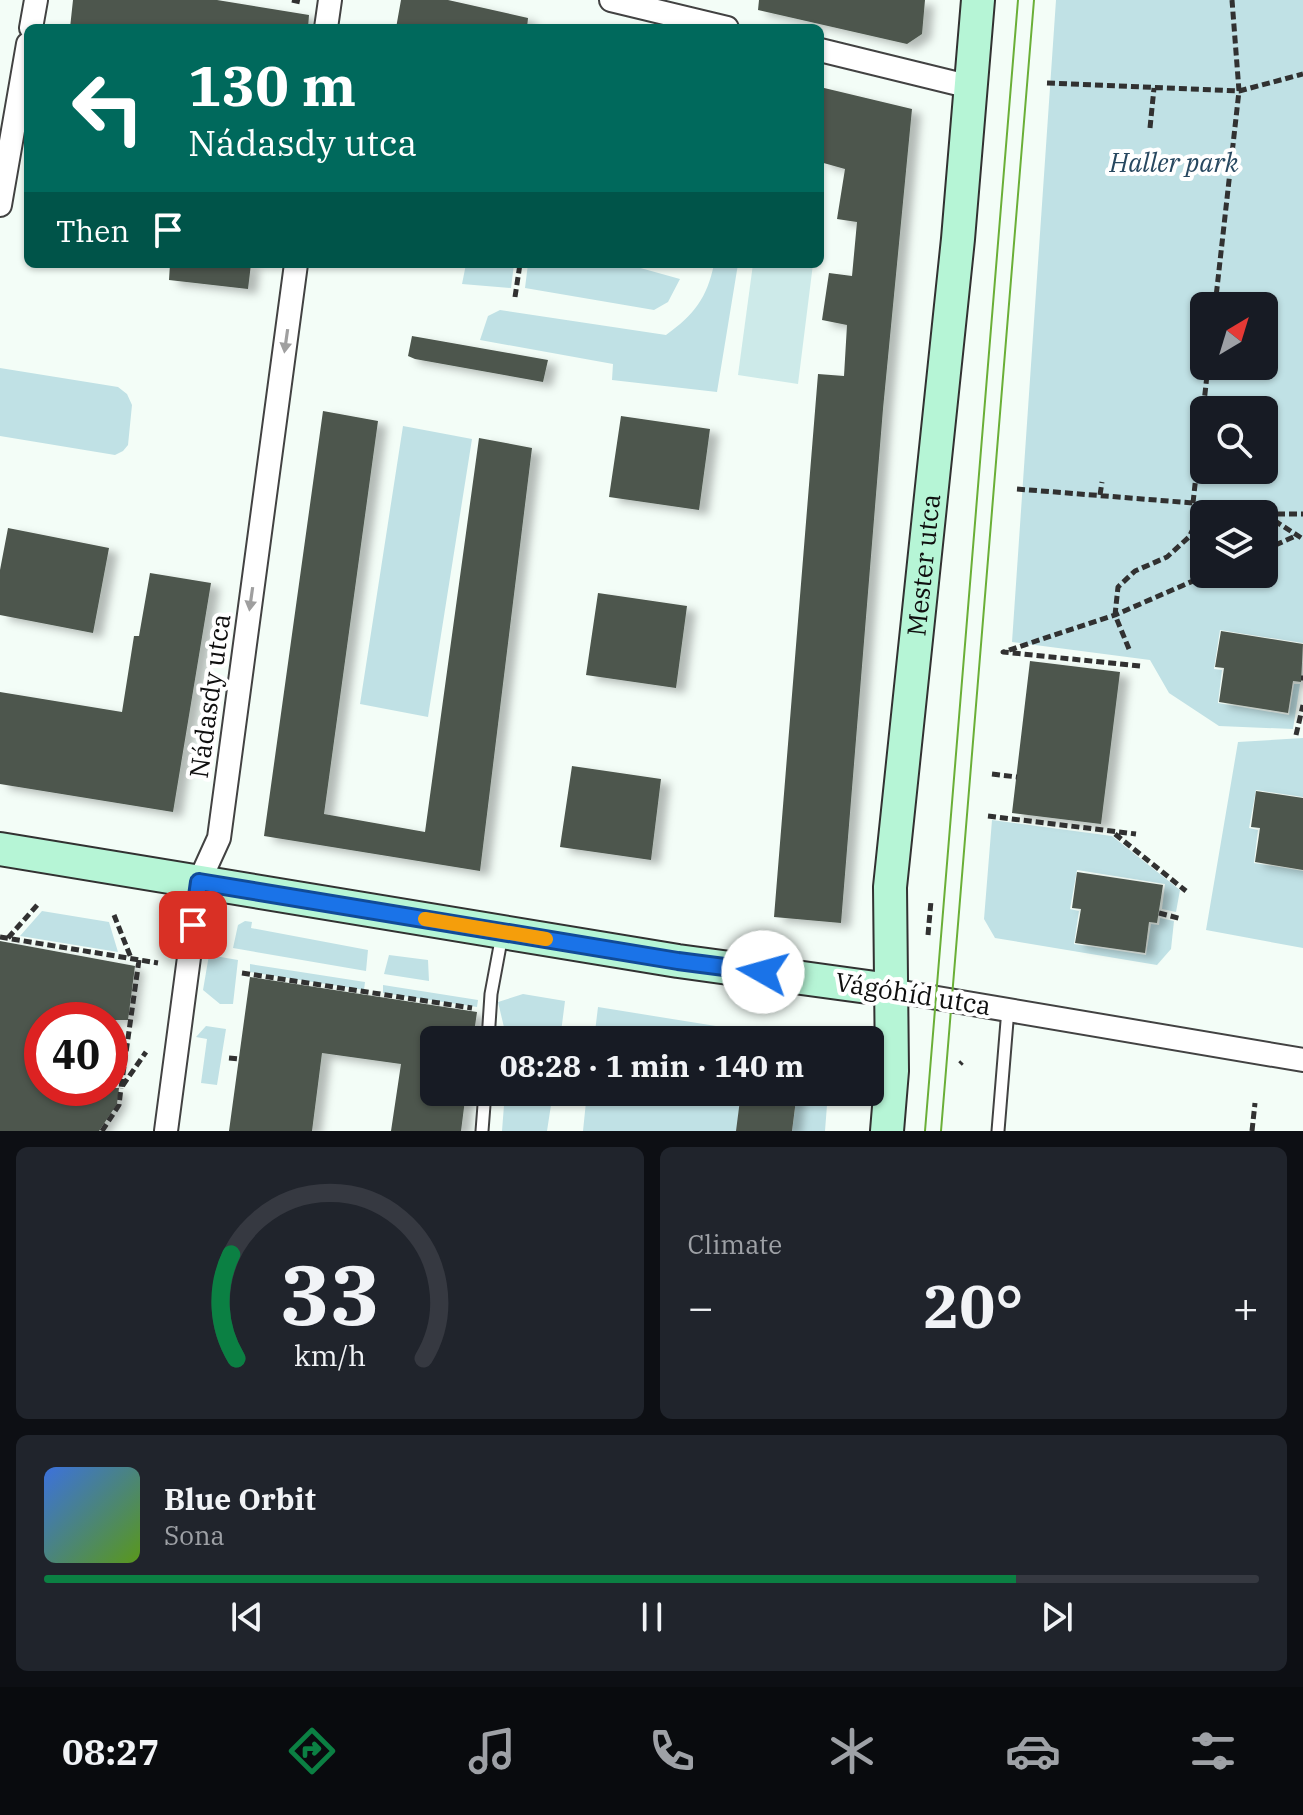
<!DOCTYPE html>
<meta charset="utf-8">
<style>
:root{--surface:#171b24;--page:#20242c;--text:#f1f3f6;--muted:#9ea1a6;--line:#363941;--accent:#0b8043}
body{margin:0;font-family:"IBM Plex Serif",serif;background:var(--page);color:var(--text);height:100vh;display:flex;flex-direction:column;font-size:30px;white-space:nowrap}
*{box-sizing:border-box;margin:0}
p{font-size:26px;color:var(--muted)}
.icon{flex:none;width:44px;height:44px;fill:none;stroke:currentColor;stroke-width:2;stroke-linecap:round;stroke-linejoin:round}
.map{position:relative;height:1131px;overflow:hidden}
.panel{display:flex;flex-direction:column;gap:16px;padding:16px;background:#0d0f14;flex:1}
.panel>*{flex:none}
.top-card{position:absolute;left:24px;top:24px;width:800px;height:244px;border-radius:12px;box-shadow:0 2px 6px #0004;background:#00695c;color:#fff;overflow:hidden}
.needle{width:52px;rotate:38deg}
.fabs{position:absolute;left:1190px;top:292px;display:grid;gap:16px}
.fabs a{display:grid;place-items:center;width:88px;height:88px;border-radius:12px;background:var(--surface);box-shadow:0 2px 6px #0004;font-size:40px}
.speed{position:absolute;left:24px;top:1002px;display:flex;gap:16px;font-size:40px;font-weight:700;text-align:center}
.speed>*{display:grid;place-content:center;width:104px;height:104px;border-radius:50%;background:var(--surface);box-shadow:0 2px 6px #0004;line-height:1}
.speed .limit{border:12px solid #d22;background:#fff;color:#111}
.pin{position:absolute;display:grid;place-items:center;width:68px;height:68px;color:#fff;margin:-34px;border-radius:16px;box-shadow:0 4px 12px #0006}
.me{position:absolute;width:88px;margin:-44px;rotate:277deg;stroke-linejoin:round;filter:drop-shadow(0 0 6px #0008)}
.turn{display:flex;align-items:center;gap:28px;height:168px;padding:0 32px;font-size:36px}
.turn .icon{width:104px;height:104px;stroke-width:2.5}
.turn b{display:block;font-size:56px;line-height:68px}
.then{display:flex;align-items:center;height:76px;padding:0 32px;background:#0003;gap:16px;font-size:30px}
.big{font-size:60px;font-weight:800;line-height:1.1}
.panel .card{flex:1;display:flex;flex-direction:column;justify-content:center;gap:12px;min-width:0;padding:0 28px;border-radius:12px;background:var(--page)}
.panel .dial{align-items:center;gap:0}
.dial svg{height:208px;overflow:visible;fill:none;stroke:var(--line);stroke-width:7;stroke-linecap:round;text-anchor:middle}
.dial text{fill:var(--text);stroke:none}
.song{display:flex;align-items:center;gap:24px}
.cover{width:96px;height:96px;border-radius:12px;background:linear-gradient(135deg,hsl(220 70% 55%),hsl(90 70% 35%))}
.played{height:8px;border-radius:4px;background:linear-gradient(90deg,var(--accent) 80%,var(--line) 80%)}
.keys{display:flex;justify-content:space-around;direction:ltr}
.heat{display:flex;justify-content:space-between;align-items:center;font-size:44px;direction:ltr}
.panel .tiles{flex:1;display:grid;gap:16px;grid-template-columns:1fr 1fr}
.card:last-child{grid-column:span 2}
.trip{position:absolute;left:420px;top:1026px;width:464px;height:80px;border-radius:12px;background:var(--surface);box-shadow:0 2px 6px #0004;font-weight:800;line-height:80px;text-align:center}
.tabs{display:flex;height:128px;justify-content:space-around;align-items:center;background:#090b0e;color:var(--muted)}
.tabs .icon{width:56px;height:56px}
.tabs .active{color:var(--accent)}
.tabs b{font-size:36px;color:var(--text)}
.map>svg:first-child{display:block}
.green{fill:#c0e1e5;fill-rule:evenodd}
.pitch{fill:#cdeae9}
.building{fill:#4d564d;filter:url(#shadow)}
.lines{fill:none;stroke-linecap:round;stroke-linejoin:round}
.lane-casing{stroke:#424242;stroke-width:15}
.street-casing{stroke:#424242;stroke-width:26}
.secondary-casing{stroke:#313131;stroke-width:36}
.path{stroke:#313131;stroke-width:5;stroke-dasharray:8 4;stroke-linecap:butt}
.lane{stroke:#fff;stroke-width:11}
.street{stroke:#fff;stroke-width:22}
.secondary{stroke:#b6f5d6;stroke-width:32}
.tram{stroke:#6aaf37;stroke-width:2}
.oneway{fill:#9f9f9f}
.route-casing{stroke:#114b97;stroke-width:20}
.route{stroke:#1a73e8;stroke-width:14}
.slow{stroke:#f59e0b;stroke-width:14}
.labels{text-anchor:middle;stroke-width:8;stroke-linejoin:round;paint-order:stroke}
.park-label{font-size:26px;font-style:italic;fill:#274860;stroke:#fff}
.street-label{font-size:26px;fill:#0f0f0f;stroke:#fff}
</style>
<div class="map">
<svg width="1303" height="1131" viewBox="0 0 1303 1131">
<defs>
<filter id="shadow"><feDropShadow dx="9" dy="5" stdDeviation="4" flood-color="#0004"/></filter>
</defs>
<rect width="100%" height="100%" fill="#f3fdf7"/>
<!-- green -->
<path class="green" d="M 1056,0 L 1303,0 L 1303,643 L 1220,630 L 1214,669 L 1222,670 L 1218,703 L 1289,715 L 1294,684 L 1300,684 L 1293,729 L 1219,726 L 1169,693 L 1150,660 L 1012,642 ZM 1204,306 L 1264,306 L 1264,366 L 1204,366 ZM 1204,410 L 1264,410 L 1264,470 L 1204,470 ZM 1204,514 L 1264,514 L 1264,574 L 1204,574 Z
M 466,264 L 490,268 L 491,264 L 514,264 L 511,288 L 462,284 Z
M 528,264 L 626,264 L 680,279 L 668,302 L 654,310 L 525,288 Z
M 714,264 L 738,264 L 717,392 L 612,380 L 613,364 L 480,340 L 488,316 L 500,310 L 666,335 C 694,315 707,298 714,264 Z
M 0,368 L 118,387 L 127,394 L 132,405 L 128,445 L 123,451 L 115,455 L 0,436 Z
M 403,426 L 472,439 L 428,717 L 360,704 Z
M 1303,738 L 1303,797 L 1256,790 L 1249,828 L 1258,830 L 1254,863 L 1303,871 L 1303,948 L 1206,930 L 1238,742 Z
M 992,820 L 1112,836 L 1180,890 L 1176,912 L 1162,909 L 1165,884 L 1077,870 L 1070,909 L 1079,911 L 1074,944 L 1146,955 L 1151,924 L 1159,925 L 1160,918 L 1174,921 L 1171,949 L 1157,965 L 995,938 L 984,919 Z
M 42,911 L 109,922 L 118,952 L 20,936 Z
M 245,921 L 252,922 L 251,928 L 368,950 L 366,971 L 233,948 L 238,925 Z
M 209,955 L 238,960 L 233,1004 L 220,1004 L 203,990 Z
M 389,955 L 428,960 L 429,981 L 384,974 Z
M 250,964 L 365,982 L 364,990 L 250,972 Z
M 383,985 L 478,1000 L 477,1007 L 383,993 Z
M 523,994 L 565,1001 L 560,1040 L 507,1040 L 498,1002 Z
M 598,1007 L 802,1040 L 594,1040 Z
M 206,1026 L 226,1029 L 217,1085 L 201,1083 L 207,1039 L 196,1037 Z
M 505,1092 L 553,1092 L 547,1131 L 502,1131 Z
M 587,1092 L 741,1092 L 737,1131 L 583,1131 Z
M 797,1092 L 828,1092 L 825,1131 L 792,1131 Z"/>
<!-- pitch -->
<path class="pitch" d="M 753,264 L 813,264 L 798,384 L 738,375 Z"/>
<!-- building -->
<path class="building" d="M 73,0 L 217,0 L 309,15 L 308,28 L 70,28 Z
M 401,0 L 448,0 L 528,18 L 527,28 L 396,28 Z
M 759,0 L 925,0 L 922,34 L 907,44 L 758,10 Z
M 820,87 L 912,109 L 883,409 L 841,923 L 774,917 L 818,374 L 844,376 L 847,325 L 822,320 L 829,273 L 852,276 L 857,222 L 837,219 L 845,169 L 820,162 Z
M 170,264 L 251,264 L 248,289 L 169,280 Z
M 412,336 L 548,360 L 543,382 L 415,359 L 408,356 Z
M 323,411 L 378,421 L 324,814 L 425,832 L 479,438 L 532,448 L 480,871 L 264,836 Z
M 621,416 L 710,429 L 699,510 L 609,497 Z
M 8,528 L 109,548 L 93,633 L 0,615 L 0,570 Z
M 150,573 L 211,583 L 173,812 L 0,784 L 0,692 L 122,712 L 134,636 L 139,636 Z
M 598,593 L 687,606 L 676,688 L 586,675 Z
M 1221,631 L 1303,644 L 1301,682 L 1293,681 L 1288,713 L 1219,702 L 1224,668 L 1215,667 Z
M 1030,661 L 1120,672 L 1101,824 L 1012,813 Z
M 572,766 L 661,779 L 651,860 L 560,847 Z
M 1256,791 L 1303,798 L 1303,870 L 1255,862 L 1260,828 L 1251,827 Z
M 1077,872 L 1163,885 L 1157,923 L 1149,922 L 1145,953 L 1075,943 L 1081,909 L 1072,908 Z
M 0,941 L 135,966 L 128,1020 L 42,1020 L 42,1088 L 119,1088 L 117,1104 L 99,1131 L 0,1131 Z
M 250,977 L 477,1012 L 473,1040 L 434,1040 L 434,1092 L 466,1092 L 461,1131 L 391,1131 L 401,1064 L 322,1053 L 312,1131 L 229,1131 Z
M 741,1092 L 797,1092 L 792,1131 L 736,1131 Z"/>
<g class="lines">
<defs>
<path id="lane" d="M 488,1040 L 491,994 L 502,935
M 482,1131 L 485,1092
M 998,1131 L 1008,1009"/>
<path id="street" d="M 611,0 L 727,28
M 31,28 L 36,0
M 326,28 L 330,0
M 820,50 L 971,87
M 0,205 L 28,44
M 890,990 L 1303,1060
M 166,1131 L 199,882 L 219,838 L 296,264"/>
<g id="secondary">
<path d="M 0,849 L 678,961 L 890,990"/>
<path id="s1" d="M 887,1131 L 892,1071 L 890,887 L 958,239 L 978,0"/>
</g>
</defs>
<!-- lane casing -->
<use href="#lane" class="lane-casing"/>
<!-- street casing -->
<use href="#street" class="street-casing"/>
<!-- secondary casing -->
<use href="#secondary" class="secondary-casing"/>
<!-- path -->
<path class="path" d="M 292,0 L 301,2
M 1047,83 L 1239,91 L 1303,74
M 1150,128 L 1154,88
M 515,297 L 520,264
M 1215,306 L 1239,91 L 1232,0
M 1017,489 L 1193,503 L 1263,514
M 1100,495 L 1102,482
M 1193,503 L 1208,366
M 1264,514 L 1303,539
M 1265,514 L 1303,514
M 1264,550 L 1298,535
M 1129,649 L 1115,615 L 1118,587 L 1135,571 L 1167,557 L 1189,537 L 1205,505
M 1140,666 L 1003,652 L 1115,615 L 1209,574
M 1301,678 L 1303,678
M 1296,735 L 1303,705
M 992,774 L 1017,777
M 988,816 L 1136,834
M 1115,834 L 1186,891
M 1159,913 L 1182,919
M 114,915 L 131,958
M 928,935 L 931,901
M 0,937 L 158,963
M 8,938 L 39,903
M 139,960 L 121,1088 L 146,1052
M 242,973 L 472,1008
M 229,1058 L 239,1059
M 960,1064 L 962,1062
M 102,1131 L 119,1105 L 121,1088
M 1252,1131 L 1255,1103"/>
<!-- lane -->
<use href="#lane" class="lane"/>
<!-- street -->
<use href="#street" class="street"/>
<!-- secondary -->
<use href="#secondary" class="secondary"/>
<!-- tram -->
<path class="tram" d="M 925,1131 L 1018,0
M 941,1131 L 1034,0"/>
</g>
<!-- one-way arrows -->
<defs><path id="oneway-solid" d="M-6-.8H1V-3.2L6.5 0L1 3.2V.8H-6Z" transform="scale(2)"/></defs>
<g class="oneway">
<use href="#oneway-solid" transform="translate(286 341) rotate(98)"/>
<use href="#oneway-solid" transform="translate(251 599) rotate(98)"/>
</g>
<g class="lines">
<defs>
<path id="route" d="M 193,925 L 199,882 L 678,961 L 763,972"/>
</defs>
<!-- route casing -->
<use href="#route" class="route-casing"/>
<!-- route -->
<use href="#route" class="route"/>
<!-- slow -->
<path class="slow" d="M 425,919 L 546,939"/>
</g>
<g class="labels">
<!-- park labels -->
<g class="park-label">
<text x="1174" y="172">Haller park</text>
</g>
<!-- street labels -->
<g class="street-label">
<text dy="9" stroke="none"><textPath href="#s1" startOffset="568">Mester utca</textPath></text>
<text transform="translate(210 696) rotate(-82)" y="9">Nádasdy utca</text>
<text transform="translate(913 994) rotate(9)" y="9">Vágóhíd utca</text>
</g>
</g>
</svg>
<div class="fabs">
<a><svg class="needle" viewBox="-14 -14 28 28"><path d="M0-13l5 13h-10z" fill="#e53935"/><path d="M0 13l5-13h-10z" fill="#9ea1a6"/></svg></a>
<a><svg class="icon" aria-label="search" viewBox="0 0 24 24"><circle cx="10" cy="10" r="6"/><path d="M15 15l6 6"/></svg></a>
<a><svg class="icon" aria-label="layers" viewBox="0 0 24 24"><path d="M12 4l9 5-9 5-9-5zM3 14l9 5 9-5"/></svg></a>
</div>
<div class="speed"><div class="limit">40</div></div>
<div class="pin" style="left:193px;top:925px;background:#d93025"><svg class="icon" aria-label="arrive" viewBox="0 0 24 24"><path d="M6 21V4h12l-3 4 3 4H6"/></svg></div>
<svg class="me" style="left:763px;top:972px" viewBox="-20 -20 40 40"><circle r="19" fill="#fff"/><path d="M0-13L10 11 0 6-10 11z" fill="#1a73e8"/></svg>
<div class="trip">08:28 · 1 min · 140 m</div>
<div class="top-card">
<div class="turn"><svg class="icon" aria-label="left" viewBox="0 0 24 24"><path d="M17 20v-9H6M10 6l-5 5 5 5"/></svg><div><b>130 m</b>Nádasdy utca</div></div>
<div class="then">Then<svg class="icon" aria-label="arrive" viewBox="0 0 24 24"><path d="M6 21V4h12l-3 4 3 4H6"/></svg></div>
</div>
</div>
<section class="panel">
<div class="tiles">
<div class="card dial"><svg viewBox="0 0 100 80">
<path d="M14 69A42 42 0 1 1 86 69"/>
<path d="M14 69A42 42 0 0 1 12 29" stroke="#0b8043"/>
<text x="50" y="56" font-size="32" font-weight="700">33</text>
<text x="50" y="72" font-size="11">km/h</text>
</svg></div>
<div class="card"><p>Climate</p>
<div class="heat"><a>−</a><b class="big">20°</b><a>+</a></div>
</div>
<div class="card">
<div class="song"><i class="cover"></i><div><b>Blue Orbit</b><p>Sona</p></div></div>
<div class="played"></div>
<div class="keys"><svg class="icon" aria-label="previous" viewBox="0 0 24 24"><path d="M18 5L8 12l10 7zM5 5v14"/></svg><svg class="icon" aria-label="pause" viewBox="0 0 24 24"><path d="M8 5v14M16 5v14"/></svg><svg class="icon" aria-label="next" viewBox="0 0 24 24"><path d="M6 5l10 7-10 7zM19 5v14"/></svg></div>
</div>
</div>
</section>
<nav class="tabs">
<b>08:27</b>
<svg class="icon active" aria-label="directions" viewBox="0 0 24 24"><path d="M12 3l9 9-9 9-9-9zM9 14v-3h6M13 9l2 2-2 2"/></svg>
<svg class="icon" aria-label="music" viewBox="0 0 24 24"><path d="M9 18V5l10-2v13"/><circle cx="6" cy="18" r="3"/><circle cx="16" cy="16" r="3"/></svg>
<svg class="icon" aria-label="phone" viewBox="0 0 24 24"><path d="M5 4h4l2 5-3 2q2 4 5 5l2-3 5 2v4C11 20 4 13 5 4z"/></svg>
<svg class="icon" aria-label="climate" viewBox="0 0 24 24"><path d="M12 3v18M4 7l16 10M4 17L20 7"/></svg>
<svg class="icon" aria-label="car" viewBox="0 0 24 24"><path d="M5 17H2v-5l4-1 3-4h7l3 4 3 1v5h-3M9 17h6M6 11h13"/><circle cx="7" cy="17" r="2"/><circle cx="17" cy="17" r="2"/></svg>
<svg class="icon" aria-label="filters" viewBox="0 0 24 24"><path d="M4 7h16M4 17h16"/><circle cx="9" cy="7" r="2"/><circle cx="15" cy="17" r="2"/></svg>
</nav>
